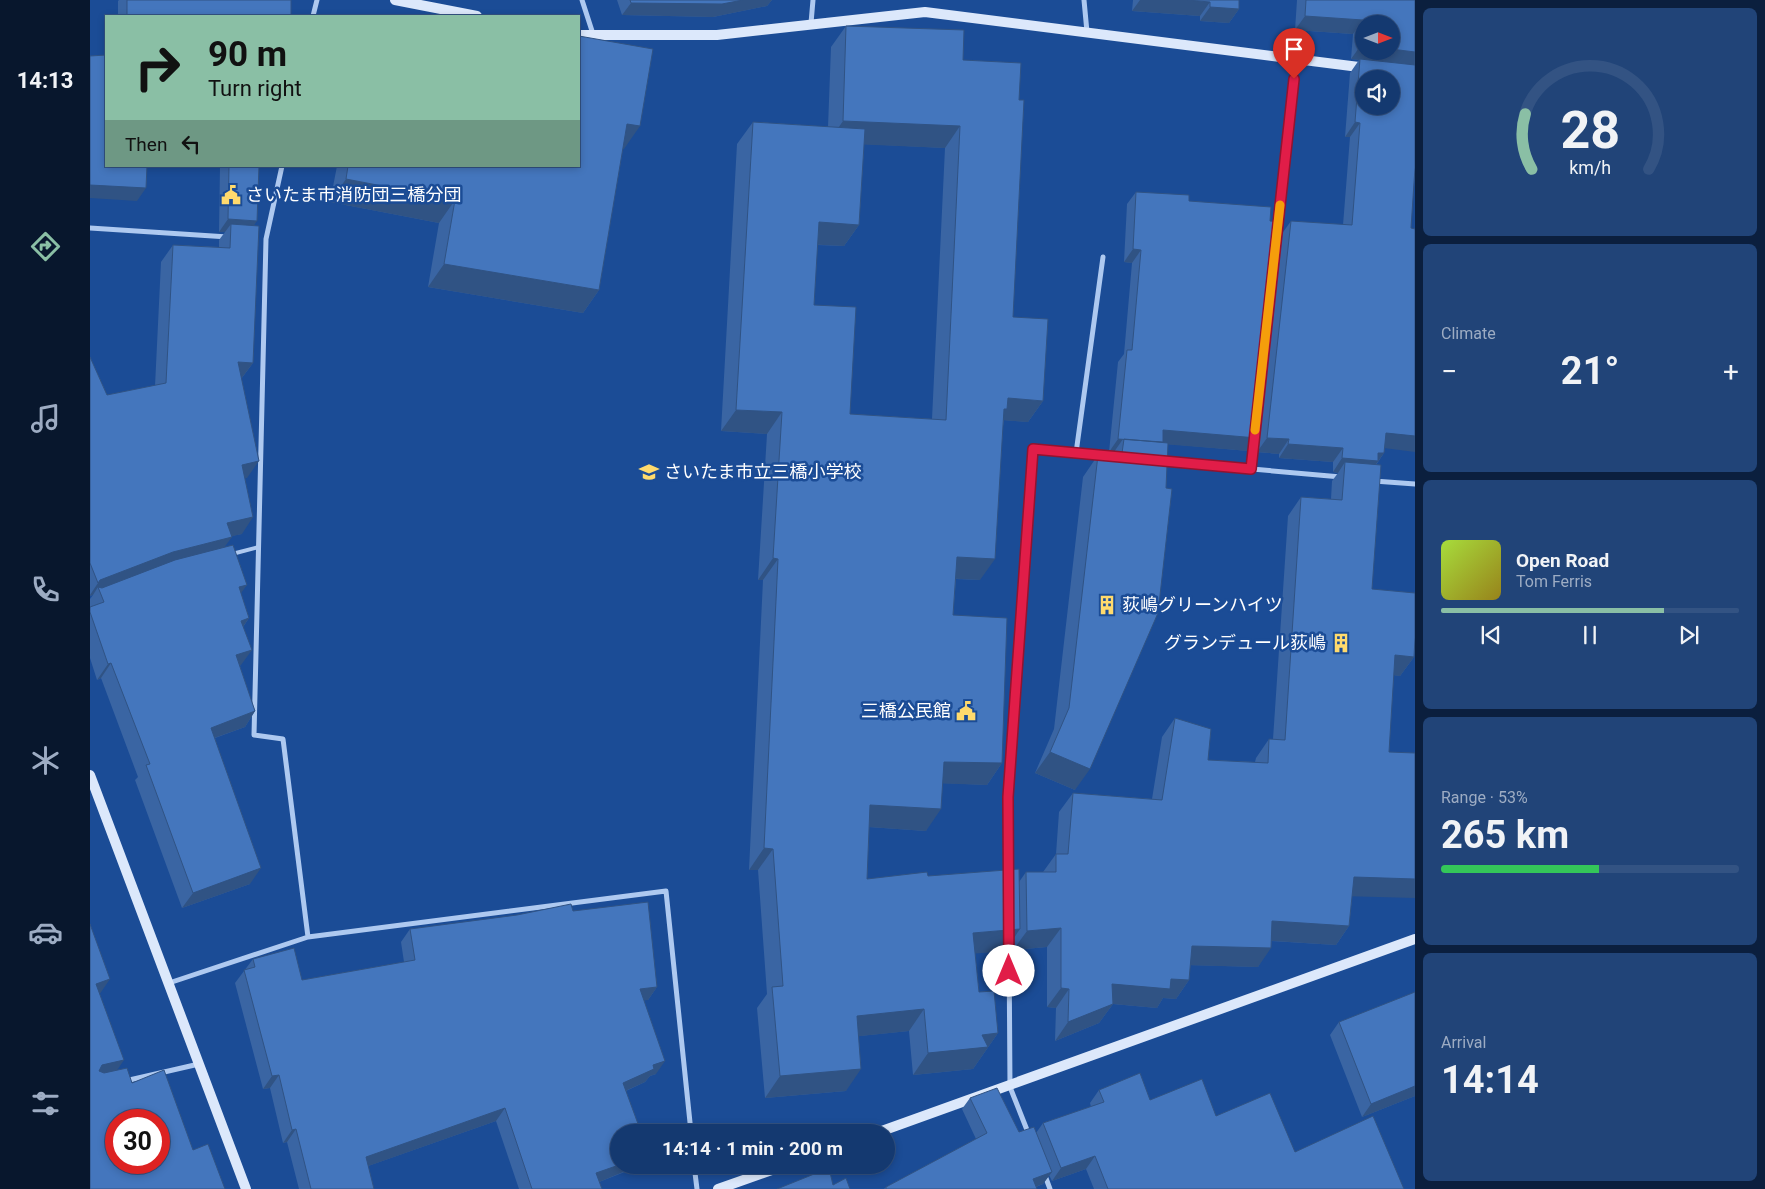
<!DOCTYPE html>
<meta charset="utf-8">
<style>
:root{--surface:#143970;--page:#214478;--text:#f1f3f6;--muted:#9dacc3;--line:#335383;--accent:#8abfa5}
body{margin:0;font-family:Roboto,"Noto Sans JP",sans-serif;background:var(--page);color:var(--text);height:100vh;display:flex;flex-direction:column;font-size:19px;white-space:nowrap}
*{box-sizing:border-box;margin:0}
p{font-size:16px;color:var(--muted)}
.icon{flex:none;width:28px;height:28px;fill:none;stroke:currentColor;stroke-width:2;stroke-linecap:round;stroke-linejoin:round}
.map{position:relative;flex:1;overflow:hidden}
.panel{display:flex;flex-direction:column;gap:8px;padding:8px;background:#0b1f3e;width:350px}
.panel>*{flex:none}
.banner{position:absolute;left:15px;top:15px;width:475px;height:152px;border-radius:0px;box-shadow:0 2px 8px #0003,0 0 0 1px var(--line);background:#8abfa5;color:#111;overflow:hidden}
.needle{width:32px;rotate:90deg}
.tools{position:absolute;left:1265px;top:15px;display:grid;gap:10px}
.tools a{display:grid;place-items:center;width:45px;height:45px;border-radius:50%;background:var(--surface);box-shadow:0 2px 8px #0003,0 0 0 1px var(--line);font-size:25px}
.speed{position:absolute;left:15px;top:1109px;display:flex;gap:10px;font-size:25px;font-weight:700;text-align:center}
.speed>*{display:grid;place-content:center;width:65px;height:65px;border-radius:50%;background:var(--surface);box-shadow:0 2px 8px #0003,0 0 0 1px var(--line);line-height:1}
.speed .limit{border:8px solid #d22;background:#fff;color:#111}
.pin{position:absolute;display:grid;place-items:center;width:42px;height:42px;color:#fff;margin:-51px -21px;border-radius:50% 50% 50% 0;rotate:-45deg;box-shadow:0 0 5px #0007}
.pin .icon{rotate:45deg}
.me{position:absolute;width:55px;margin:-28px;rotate:0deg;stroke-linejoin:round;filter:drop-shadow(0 0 4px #0008)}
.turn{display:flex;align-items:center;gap:18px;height:105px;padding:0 20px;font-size:22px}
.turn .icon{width:65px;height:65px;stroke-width:2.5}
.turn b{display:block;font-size:35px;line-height:42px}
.then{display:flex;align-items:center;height:48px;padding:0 20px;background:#0003;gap:10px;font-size:19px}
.big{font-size:38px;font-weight:700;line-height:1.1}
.panel .widget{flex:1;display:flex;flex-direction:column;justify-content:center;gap:8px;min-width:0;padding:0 18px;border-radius:8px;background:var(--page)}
.panel .dial{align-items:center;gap:0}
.dial svg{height:130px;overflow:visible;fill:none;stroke:var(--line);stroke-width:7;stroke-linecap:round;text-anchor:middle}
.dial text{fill:var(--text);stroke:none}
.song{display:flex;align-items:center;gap:15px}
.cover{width:60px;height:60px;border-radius:8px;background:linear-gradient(135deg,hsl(80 70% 55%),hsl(50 70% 35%))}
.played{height:5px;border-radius:2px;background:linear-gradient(90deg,var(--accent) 75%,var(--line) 75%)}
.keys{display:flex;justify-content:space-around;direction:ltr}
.heat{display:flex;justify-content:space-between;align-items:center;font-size:28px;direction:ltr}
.charge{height:8px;border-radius:4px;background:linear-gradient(90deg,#34c759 53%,var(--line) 0)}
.trip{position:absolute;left:520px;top:1124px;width:285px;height:50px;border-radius:25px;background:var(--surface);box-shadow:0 2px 8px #0003,0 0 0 1px var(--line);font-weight:700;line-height:50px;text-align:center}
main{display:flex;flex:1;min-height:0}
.dock{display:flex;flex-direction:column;width:90px;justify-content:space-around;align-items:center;background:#08172d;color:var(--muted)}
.dock .icon{width:35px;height:35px}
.dock .on{color:var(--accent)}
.dock b{font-size:22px;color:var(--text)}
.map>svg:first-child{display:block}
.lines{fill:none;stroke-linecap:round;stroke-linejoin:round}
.lane{stroke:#aec9f0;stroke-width:4}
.street{stroke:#aec9f0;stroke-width:5}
.secondary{stroke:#dce8fb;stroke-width:10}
.wall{fill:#3a65a3;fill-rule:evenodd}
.shaded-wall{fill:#305384}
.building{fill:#4476bd;stroke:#305384;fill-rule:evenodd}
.route-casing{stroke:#92132f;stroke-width:12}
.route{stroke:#e11d48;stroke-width:9}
.slow{stroke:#f59e0b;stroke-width:9}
.labels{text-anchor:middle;stroke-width:5;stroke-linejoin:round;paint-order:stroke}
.poi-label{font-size:18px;fill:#fff;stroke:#1b4c96;text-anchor:start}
</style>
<main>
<nav class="dock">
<b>14:13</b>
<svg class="icon on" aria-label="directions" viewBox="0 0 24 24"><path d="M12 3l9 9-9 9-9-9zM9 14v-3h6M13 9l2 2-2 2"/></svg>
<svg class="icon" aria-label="music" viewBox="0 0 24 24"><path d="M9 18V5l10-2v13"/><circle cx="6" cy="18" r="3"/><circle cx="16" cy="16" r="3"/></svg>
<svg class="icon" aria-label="phone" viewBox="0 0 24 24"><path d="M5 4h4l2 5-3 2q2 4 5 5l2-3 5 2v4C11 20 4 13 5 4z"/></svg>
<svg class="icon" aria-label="climate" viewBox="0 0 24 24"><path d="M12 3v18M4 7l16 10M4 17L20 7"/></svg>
<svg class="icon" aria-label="car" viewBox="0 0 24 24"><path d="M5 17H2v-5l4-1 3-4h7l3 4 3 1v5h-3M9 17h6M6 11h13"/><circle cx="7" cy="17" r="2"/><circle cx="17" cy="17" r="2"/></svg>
<svg class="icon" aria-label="filters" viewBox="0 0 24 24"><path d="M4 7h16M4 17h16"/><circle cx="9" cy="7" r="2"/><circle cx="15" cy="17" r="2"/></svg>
</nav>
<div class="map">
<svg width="1325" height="1189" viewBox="0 0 1325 1189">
<rect width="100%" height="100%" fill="#1b4c96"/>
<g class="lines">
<!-- lane -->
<path class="lane" d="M 142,554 L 169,547"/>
<!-- street -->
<path class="street" d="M 492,0 L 503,34
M 994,0 L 997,32
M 223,16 L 227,0
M 721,23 L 723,0
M 192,166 L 176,239 L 164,735 L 193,739 L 218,937
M 0,228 L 138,237
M 1187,228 L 1206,60
M 986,453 L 1013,257
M 1072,461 L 1251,477
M 1161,469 L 1164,438
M 1284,481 L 1325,484
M 919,876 L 918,797 L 943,449 L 1014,456
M 919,940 L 920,1087 L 939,1135
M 79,983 L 218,937 L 576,891 L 601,1132
M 35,1081 L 109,1064
M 604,1165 L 607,1189
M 954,1173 L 960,1189"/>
<!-- secondary -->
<path class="secondary" d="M 305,0 L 387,16
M 489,35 L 627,35 L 835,12 L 1277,68
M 0,775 L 156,1189
M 789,1132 L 1325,939
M 628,1189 L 696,1165"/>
</g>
<!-- wall -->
<path class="wall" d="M 29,0 L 201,0 L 201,16 L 28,16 L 28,1 Z
M 527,0 L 682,0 L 677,6 L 623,17 L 532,15 Z
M 1043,0 L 1149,0 L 1149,9 L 1139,23 L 1110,21 L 1110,16 L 1042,11 Z
M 1207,0 L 1325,0 L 1294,453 L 1286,465 L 1282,589 L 1324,657 L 1310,676 L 1304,675 L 1262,897 L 1259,926 L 1246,945 L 1181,941 L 1168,967 L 1100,965 L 1099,980 L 1086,999 L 1073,998 L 1067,1008 L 1023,1004 L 1009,1023 L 965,1041 L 966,1008 L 957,1007 L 957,947 L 923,950 L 923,938 L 915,951 L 885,953 L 889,992 L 908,1033 L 883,1069 L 823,1075 L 819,1031 L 769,1036 L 756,1091 L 675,1098 L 667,1008 L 677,994 L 668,870 L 659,870 L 673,580 L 668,580 L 677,434 L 631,431 L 647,144 L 663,122 L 738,127 L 741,47 L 756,26 L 873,60 L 929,100 L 923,317 L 953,401 L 938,422 L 914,420 L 890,580 L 866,579 L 863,615 L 912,763 L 897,785 L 853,783 L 836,831 L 779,827 L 777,879 L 838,876 L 929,882 L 936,872 L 953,872 L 966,854 L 969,812 L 983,793 L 1062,799 L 1072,737 L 1085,718 L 1118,760 L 1165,762 L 1166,758 L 1179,739 L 1183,739 L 1198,516 L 1211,497 L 1241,499 L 1242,481 L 1248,473 L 1243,472 L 1243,462 L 1189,458 L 1189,454 L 1167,452 L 1191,235 L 1201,221 L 1253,225 L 1260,137 L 1255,137 L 1260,73 L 1269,60 L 1261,59 L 1263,34 L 1205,30 ZM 774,144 L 855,148 L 842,419 L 760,414 L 724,305 L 727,245 L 754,246 L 769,225 Z
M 489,36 L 534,149 L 532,149 L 509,290 L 493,313 L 338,287 L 349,223 L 240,202 L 247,166 L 489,166 Z
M 130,166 L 169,166 L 164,225 L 163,363 L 151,379 L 157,478 L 155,478 L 152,534 L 141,536 L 134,547 L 159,618 L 153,627 L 151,665 L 149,666 L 165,711 L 155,727 L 125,738 L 160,884 L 92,908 L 45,780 L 48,777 L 11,678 L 7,680 L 0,658 L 0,599 L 3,595 L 0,596 L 0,357 L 17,395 L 65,386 L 71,262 L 83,245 L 129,247 L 129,240 L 135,232 L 129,232 Z
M 1046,192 L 1099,201 L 1167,438 L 1159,451 L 1078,444 L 985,790 L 945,773 L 964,729 L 993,477 L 1008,455 L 1022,456 L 1024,452 L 1019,452 L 1028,362 L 1034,354 L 1042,263 L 1034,262 L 1037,204 Z
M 483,911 L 567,987 L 558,1000 L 554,1000 L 566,1074 L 560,1076 L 555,1082 L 536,1091 L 550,1166 L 509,1182 L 512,1189 L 429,1189 L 406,1121 L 278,1166 L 284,1189 L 209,1189 L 197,1142 L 193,1143 L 180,1088 L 173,1089 L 145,983 L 163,959 L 212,980 L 314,962 L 311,942 L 320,929 Z
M 1249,1022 L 1325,1096 L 1272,1117 L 1240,1035 Z
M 1009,1090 L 1060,1100 L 1126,1116 L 1205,1152 L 1314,1189 L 1004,1189 L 996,1169 L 962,1181 L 959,1175 L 953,1184 L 946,1187 L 947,1189 L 794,1189 L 796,1187 L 886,1139 L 872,1109 L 880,1098 L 929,1132 L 946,1133 L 953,1123 L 1001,1107 L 1000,1103 Z"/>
<!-- shaded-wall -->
<path class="shaded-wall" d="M 653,0 L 682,0 L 677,6 L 623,17 L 532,15 L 541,3 Z
M 1050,0 L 1097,0 L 1120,2 L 1110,16 L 1042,11 Z
M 1120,7 L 1149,9 L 1139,23 L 1110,21 Z
M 1215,16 L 1273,20 L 1263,34 L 1205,30 Z
M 1271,45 L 1274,45 L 1274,51 L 1301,51 L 1301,49 L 1325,52 L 1325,67 L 1270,59 L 1269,60 L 1261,59 Z
M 753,121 L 870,126 L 855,148 L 738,143 Z
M 1265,122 L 1270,123 L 1260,137 L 1255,137 Z
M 537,124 L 550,126 L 534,149 L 520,147 Z
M 256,179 L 365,200 L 349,223 L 240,202 Z
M 0,185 L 56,188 L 47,201 L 0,198 Z
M 138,219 L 167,221 L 158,234 L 141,224 L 135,232 L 129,232 Z
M 729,222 L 769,225 L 754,246 L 714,244 Z
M 1043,249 L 1051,250 L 1042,263 L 1034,262 Z
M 354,264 L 509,290 L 493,313 L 338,287 Z
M 148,362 L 163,363 L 151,379 Z
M 918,398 L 953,401 L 938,422 L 909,420 Z
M 646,410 L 692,412 L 677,434 L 631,431 Z
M 1073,430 L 1167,438 L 1159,451 L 1072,444 Z
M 1296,433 L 1325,436 L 1325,452 L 1286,447 Z
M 1177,438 L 1199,439 L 1189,454 L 1167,452 Z
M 1028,439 L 1033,439 L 1024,452 L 1019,452 Z
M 1198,444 L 1253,448 L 1243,462 L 1189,458 Z
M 1288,453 L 1294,453 L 1284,467 L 1255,462 L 1248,473 L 1243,472 L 1252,458 Z
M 169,461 L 157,478 L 140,481 L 152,465 Z
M 163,517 L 152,534 L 125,540 L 137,523 Z
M 142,537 L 130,553 L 10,592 L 8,587 L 3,595 L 0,596 L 0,595 L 10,580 L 83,552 Z
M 867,557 L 905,559 L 890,580 L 852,578 Z
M 683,558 L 688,559 L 673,580 L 668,580 Z
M 157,585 L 146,600 L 149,587 Z
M 159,618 L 148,634 L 151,621 Z
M 162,650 L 151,665 L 135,671 L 146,655 Z
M 1305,655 L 1324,657 L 1310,676 L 1292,674 Z
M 21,663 L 11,678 L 7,680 L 18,664 Z
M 165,711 L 155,727 L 110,743 L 121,728 Z
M 960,752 L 1000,769 L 985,790 L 945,773 Z
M 854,762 L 912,763 L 897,785 L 839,783 Z
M 780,805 L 851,809 L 836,831 L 764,826 Z
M 674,848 L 683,849 L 668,870 L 659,870 Z
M 171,868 L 160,884 L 92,908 L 103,893 Z
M 1264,877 L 1325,879 L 1325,898 L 1250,896 Z
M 1182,921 L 1259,926 L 1246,945 L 1168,940 Z
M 971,928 L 957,947 L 923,950 L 937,931 Z
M 930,929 L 915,951 L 868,955 L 883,933 Z
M 1102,946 L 1181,948 L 1168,967 L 1089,965 Z
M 20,979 L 7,998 L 6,984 Z
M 1081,979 L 1099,980 L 1086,999 L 1073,998 L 1067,1008 L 1023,1004 L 1009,1023 L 965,1041 L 978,1022 L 1022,984 Z
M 567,987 L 558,1000 L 541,1002 L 550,989 Z
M 971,988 L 979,989 L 966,1008 L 957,1007 Z
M 834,1009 L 819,1031 L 752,1038 L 767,1016 Z
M 908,1033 L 883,1069 L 823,1075 L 838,1053 L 892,1035 Z
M 34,1060 L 21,1079 L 0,1084 L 12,1065 Z
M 575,1061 L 566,1074 L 560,1076 L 555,1082 L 524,1096 L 533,1083 L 563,1065 Z
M 771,1069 L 756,1091 L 675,1098 L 690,1076 Z
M 189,1075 L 180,1088 L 173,1089 L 182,1076 Z
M 1325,1086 L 1325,1096 L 1272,1117 L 1281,1104 Z
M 415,1108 L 406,1121 L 267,1170 L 276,1157 Z
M 206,1129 L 197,1142 L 193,1143 L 202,1130 Z
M 1005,1156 L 996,1169 L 962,1181 L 971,1168 Z
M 529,1165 L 550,1165 L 497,1187 L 506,1173 Z
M 962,1172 L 953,1184 L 939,1189 L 943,1179 Z"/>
<!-- building -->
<path class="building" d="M 37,0 L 201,0 L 201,16 L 37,16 Z
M 540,0 L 653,0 L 632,4 L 541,3 Z
M 1097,0 L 1149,0 L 1149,9 L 1120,7 L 1120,2 Z
M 1216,0 L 1325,0 L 1325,52 L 1301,49 L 1301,24 L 1274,24 L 1274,45 L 1271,45 L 1273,20 L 1215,16 Z
M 756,26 L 874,30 L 873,60 L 931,63 L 929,100 L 934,100 L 923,317 L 958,319 L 953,401 L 918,398 L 917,409 L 914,409 L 905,559 L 867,557 L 863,615 L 917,618 L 912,763 L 854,762 L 851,809 L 780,805 L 777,879 L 837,872 L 838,876 L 929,869 L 930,929 L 883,933 L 889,992 L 904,991 L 908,1033 L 892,1035 L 898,1047 L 838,1053 L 834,1009 L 767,1016 L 771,1069 L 690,1076 L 682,987 L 693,986 L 683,849 L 674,848 L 688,559 L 683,558 L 692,412 L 646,410 L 663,122 L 775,129 L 769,225 L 729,222 L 724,305 L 766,307 L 760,414 L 856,420 L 870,126 L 753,121 Z
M 489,36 L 563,49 L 550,126 L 537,124 L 509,290 L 354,264 L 365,200 L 256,179 L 258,166 L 489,166 Z
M 16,55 L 16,166 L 57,166 L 56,188 L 0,185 L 0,56 Z
M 1270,59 L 1325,65 L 1325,168 L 1321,228 L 1325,229 L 1325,436 L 1296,433 L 1294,453 L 1288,453 L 1288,461 L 1252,458 L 1253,448 L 1198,444 L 1199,439 L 1177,438 L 1201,221 L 1262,225 L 1270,123 L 1265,122 ZM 1274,79 L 1301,79 L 1301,106 L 1274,106 Z
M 139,166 L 169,166 L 167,221 L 138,219 Z
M 1046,192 L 1099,195 L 1099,201 L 1181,207 L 1180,221 L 1191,222 L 1167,438 L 1073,430 L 1073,442 L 1028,439 L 1037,350 L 1042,350 L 1051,250 L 1043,249 Z
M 141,224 L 169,226 L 163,363 L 148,362 L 169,461 L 152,465 L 163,517 L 137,523 L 142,537 L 83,552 L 10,580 L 8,583 L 0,563 L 0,357 L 17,395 L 76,383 L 83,245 L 140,248 Z
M 1034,439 L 1078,443 L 1076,488 L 1082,489 L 1068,613 L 1000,769 L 960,752 L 979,708 L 1008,455 L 1024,456 L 1024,452 L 1032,453 Z
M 1255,462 L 1291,465 L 1282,589 L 1325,593 L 1325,638 L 1324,657 L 1305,655 L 1299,752 L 1325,753 L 1325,879 L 1264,877 L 1259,926 L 1182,921 L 1181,948 L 1102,946 L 1099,980 L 1081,979 L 1080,989 L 1022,984 L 1023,1004 L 978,1022 L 979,989 L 971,988 L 971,928 L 937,931 L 936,872 L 966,872 L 966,854 L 978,854 L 983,793 L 1072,800 L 1085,718 L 1121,729 L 1118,760 L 1178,763 L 1179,739 L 1195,740 L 1211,497 L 1252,500 Z
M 143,545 L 157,585 L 149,587 L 159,618 L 151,621 L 162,650 L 146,655 L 165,711 L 121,728 L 171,868 L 103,893 L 56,765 L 60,764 L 21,663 L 18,664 L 0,612 L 0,607 L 14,602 L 8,587 L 12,588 L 85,560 Z
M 558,902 L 567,987 L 550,989 L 575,1061 L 563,1065 L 564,1069 L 533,1083 L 551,1132 L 529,1132 L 529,1165 L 506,1173 L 512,1189 L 442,1189 L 415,1108 L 276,1157 L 284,1189 L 221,1189 L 206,1129 L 202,1130 L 189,1075 L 182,1076 L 154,970 L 165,967 L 163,959 L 204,948 L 212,980 L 325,960 L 320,929 L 427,915 L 481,904 L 483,911 Z
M 0,924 L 20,979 L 6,984 L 34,1060 L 12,1065 L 9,1071 L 14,1073 L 37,1068 L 42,1083 L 74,1070 L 103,1150 L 118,1144 L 135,1189 L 0,1189 ZM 26,1120 L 69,1120 L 69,1162 L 26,1162 Z
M 1325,992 L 1325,1086 L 1281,1104 L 1249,1022 Z
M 1050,1073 L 1060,1100 L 1112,1079 L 1126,1116 L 1180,1093 L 1205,1152 L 1283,1116 L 1314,1189 L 1018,1189 L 1005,1156 L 971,1168 L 953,1123 L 1014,1102 L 1009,1090 Z
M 907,1088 L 929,1132 L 944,1127 L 962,1172 L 943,1179 L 947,1189 L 796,1189 L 796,1187 L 897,1133 L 880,1098 Z
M 739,1168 L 743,1185 L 756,1178 L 760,1189 L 687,1189 Z"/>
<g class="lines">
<defs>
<path id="route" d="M 919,971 L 918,797 L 943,449 L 1161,469 L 1204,79"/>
</defs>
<!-- route casing -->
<use href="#route" class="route-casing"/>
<!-- route -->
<use href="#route" class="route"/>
<!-- slow -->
<path class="slow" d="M 1165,430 L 1190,205"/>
</g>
<!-- icons -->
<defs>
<symbol id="civic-bare" viewBox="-9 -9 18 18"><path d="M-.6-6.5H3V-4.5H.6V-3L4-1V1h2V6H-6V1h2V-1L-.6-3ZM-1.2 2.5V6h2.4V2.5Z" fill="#ffda6d" stroke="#1b4c96" stroke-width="2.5" paint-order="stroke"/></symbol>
<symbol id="school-bare" viewBox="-9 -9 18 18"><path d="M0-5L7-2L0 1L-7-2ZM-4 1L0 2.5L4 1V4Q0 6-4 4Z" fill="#ffda6d" stroke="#1b4c96" stroke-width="2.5" paint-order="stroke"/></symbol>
<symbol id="building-bare" viewBox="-9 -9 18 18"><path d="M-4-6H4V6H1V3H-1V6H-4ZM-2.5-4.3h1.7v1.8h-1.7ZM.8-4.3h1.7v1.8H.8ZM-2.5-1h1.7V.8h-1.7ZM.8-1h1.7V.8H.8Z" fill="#ffda6d" stroke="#1b4c96" stroke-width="2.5" paint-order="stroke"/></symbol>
</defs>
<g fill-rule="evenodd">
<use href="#civic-bare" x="127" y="181" width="28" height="28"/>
<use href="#school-bare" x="545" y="458" width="28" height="28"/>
<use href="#building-bare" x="1003" y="591" width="28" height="28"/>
<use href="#building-bare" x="1237" y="629" width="28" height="28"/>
<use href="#civic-bare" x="862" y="697" width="28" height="28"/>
</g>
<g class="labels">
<!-- poi labels -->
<g class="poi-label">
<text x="156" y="201">さいたま市消防団三橋分団</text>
<text x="574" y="478">さいたま市立三橋小学校</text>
<text x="1032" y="611">荻嶋グリーンハイツ</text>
<text x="1236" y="649" text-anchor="end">グランデュール荻嶋</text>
<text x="861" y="717" text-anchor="end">三橋公民館</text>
</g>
</g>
</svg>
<div class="tools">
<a><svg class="needle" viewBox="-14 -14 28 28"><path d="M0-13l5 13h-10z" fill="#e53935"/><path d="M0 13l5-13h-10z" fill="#9dacc3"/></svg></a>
<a><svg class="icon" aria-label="sound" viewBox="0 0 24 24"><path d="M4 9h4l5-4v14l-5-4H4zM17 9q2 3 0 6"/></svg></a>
</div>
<div class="speed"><div class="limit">30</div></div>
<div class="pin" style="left:1204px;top:79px;background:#d93025"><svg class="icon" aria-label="arrive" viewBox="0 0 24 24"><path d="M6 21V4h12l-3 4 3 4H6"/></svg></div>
<svg class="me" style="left:919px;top:971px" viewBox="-20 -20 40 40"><circle r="19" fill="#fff"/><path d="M0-13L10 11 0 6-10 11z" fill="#e11d48"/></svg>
<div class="trip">14:14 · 1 min · 200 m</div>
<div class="banner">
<div class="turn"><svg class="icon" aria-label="right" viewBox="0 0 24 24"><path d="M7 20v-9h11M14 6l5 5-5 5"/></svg><div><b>90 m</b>Turn right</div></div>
<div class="then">Then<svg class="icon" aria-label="left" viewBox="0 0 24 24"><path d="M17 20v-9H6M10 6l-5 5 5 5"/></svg></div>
</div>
</div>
<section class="panel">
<div class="widget dial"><svg viewBox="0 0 100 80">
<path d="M14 69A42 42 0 1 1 86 69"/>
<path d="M14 69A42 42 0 0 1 10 35" stroke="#8abfa5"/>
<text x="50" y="56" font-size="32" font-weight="700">28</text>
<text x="50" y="72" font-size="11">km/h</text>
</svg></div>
<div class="widget"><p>Climate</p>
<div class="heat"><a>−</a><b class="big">21°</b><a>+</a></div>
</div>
<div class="widget">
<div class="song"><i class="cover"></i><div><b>Open Road</b><p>Tom Ferris</p></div></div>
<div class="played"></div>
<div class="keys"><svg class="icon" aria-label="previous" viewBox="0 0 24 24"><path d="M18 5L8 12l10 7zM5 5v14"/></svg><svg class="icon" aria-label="pause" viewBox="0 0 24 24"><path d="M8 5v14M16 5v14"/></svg><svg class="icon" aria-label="next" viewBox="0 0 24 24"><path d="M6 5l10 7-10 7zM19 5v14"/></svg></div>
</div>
<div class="widget"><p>Range · 53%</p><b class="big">265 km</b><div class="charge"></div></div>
<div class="widget"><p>Arrival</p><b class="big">14:14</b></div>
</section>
</main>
